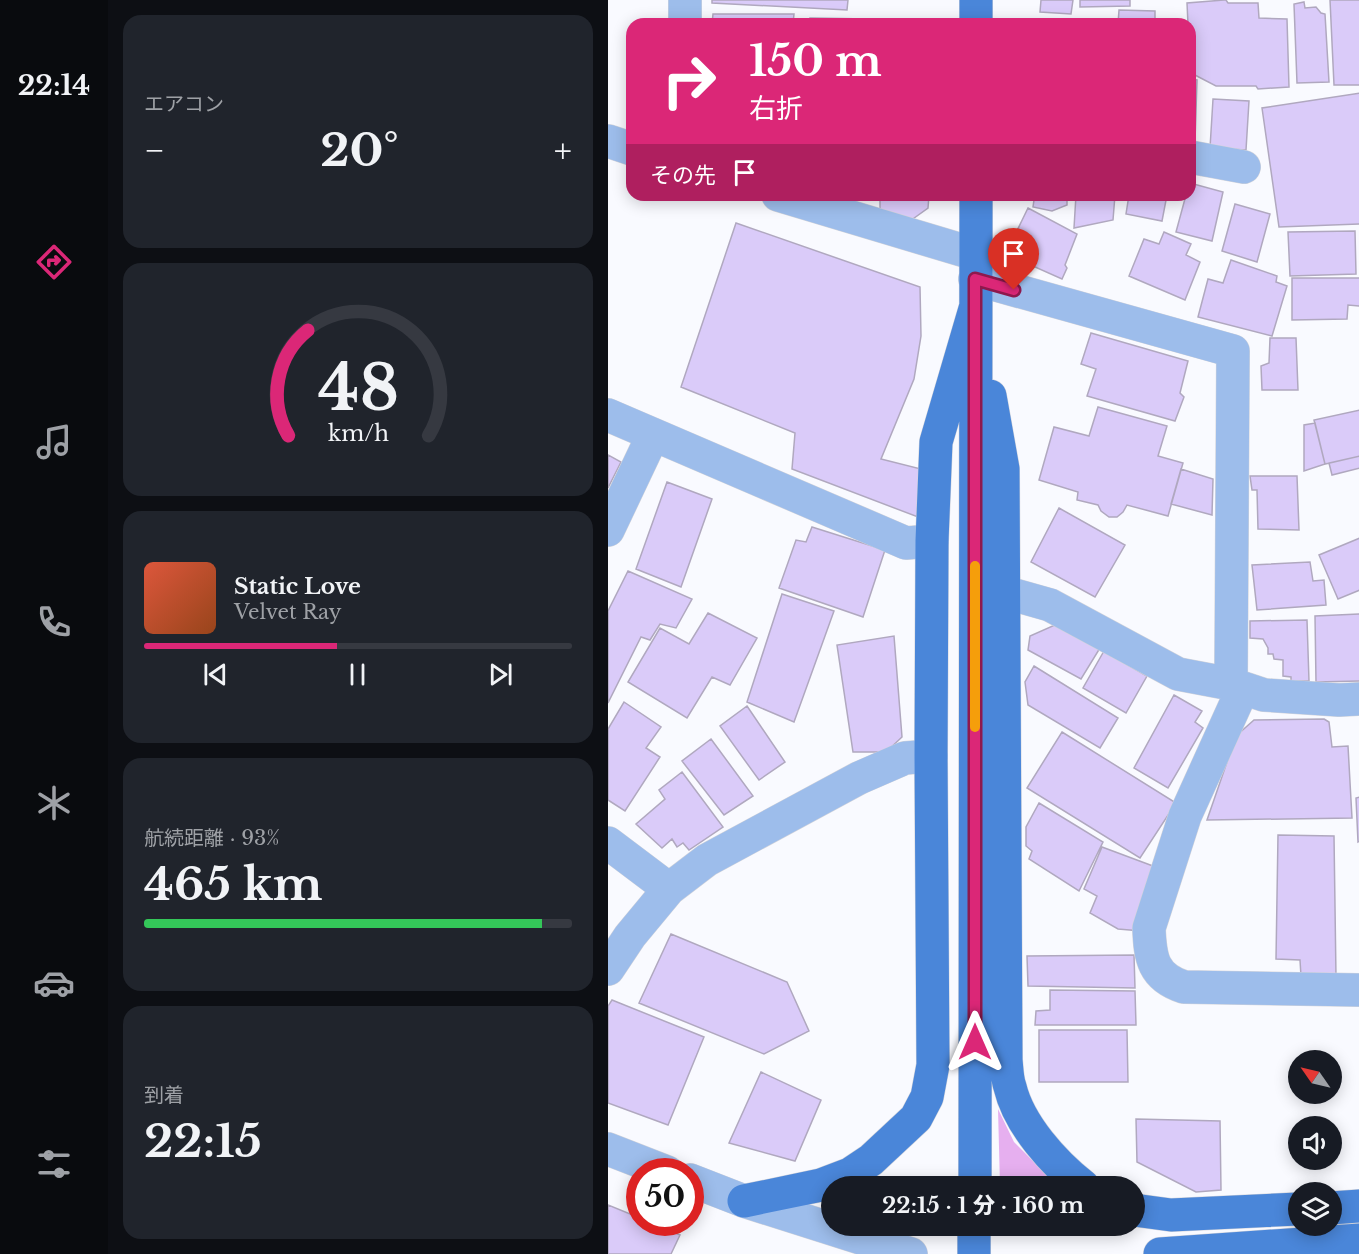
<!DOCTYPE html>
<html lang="ja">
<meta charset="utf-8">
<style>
:root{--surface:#171b24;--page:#20242c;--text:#f1f3f6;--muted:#9ea1a6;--line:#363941;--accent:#db2777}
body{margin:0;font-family:"Libre Baskerville","Noto Sans JP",serif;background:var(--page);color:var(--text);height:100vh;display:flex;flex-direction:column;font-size:22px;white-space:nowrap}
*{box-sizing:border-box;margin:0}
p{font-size:20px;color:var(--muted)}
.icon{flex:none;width:33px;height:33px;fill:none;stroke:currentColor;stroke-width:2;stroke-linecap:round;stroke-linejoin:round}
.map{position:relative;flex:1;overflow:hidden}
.details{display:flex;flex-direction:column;gap:15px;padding:15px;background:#0d0f14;width:500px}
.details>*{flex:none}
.banner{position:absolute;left:18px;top:18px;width:570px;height:183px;border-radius:18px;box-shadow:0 3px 15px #0003;background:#db2777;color:#fff;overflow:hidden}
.needle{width:39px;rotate:304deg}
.buttons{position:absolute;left:680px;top:1050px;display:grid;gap:12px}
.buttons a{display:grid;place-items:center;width:54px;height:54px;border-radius:50%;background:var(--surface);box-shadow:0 3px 15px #0003;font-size:30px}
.speed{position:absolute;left:18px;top:1158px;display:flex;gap:12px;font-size:30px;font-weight:700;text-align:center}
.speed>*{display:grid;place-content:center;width:78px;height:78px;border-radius:50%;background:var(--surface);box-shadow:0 3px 15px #0003;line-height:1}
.speed .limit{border:9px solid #d22;background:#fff;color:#111}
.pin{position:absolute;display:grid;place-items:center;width:51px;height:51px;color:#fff;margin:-62px -26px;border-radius:50% 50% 50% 0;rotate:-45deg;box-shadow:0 0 6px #0007}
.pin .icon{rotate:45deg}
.me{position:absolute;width:66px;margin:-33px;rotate:0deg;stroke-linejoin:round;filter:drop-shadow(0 0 4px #0008)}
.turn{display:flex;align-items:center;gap:21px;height:126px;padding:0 24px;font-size:27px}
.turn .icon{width:78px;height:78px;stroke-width:2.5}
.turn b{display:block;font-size:42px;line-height:51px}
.then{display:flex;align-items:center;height:57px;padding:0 24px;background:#0003;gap:12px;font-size:22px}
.big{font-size:45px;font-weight:800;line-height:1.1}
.details .card{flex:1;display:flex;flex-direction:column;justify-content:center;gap:9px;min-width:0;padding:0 21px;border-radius:18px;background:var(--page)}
.details .dial{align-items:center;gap:0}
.dial svg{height:156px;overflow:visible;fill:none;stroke:var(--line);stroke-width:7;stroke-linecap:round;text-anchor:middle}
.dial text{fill:var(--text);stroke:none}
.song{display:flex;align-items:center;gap:18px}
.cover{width:72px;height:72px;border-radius:9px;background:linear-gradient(135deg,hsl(10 70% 55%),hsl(20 70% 35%))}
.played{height:6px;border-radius:3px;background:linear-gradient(90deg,var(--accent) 45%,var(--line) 45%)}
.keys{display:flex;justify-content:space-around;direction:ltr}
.heat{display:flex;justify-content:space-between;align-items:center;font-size:33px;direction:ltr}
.charge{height:9px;border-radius:4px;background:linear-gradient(90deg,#34c759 93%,var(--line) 0)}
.trip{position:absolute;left:213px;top:1176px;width:324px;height:60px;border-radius:30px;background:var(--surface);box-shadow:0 3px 15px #0003;font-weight:800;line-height:60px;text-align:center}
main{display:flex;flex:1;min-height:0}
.tabs{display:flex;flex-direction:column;width:108px;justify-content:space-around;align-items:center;background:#090b0e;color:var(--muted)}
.tabs .icon{width:42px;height:42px}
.tabs .on{color:var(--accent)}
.tabs b{font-size:27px;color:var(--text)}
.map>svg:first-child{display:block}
.green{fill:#e6afef}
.building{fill:#dacbf9;stroke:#b0a8bf;stroke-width:1.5}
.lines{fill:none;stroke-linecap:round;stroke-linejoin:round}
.minor-casing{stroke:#d3d4da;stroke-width:34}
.major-casing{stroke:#d3d4da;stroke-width:34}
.minor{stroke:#9dbdeb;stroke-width:33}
.major{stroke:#4a86d9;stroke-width:33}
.route-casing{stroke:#8e194d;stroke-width:15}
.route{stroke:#db2777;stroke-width:10}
.slow{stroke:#f59e0b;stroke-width:10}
</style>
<main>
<nav class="tabs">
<b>22:14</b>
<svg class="icon on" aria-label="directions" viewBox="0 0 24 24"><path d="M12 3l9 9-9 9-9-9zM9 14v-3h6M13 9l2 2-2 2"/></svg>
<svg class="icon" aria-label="music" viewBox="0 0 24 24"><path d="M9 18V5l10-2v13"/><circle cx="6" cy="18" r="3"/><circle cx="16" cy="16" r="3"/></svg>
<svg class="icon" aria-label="phone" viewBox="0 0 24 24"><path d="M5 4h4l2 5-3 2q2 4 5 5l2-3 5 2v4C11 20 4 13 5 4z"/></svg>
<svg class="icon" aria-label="climate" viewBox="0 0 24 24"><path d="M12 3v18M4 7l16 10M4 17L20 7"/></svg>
<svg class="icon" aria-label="car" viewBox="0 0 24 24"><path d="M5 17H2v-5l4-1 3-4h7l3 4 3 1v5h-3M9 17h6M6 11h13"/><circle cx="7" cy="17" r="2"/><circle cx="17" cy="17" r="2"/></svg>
<svg class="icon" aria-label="filters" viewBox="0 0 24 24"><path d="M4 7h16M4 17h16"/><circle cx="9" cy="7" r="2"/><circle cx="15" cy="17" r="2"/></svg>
</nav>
<section class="details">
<div class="card"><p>エアコン</p>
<div class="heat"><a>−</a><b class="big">20°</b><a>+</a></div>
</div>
<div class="card dial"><svg viewBox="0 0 100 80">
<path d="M14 69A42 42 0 1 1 86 69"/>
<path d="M14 69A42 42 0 0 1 24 15" stroke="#db2777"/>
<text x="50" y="56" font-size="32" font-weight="700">48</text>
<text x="50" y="72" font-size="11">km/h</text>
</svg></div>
<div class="card">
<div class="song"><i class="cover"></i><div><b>Static Love</b><p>Velvet Ray</p></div></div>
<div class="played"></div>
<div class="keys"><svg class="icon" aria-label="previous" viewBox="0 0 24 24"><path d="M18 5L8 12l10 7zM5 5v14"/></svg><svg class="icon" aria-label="pause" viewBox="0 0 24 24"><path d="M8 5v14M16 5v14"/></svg><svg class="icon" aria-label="next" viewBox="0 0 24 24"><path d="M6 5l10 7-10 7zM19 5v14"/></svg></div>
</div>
<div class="card"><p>航続距離 · 93%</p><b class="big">465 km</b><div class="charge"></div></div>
<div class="card"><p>到着</p><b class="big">22:15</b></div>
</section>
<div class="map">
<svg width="752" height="1254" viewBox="0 0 752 1254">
<rect width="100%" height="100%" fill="#f9faff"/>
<!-- green -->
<path class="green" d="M 390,1109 L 406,1142 L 450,1186 L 392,1186 Z"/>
<!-- building -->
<path class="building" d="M 104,0 L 240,0 L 239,10 L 104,3 Z
M 433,0 L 465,0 L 463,14 L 432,12 Z
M 472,0 L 522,0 L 522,6 L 472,7 Z
M 616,0 L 618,0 L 620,3 L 650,3 L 651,18 L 679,19 L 681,87 L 650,89 L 648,86 L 608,86 L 583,73 L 582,24 L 580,24 L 579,3 Z
M 722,0 L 752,0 L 752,85 L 726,85 Z
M 696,2 L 697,8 L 708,7 L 713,13 L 717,14 L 721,82 L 689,83 L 686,4 Z
M 511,10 L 547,11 L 547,24 L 510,24 Z
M 105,14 L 186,14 L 185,24 L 104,24 Z
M 202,18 L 260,19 L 260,24 L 202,24 Z
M 582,79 L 589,80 L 587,141 L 582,141 Z
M 752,93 L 752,224 L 671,227 L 654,108 Z
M 605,99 L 641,101 L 638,150 L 602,148 Z
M 582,183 L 615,192 L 604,241 L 568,232 L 578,195 L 582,195 Z
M 272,195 L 321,195 L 320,208 L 302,221 L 272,210 Z
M 406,195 L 459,195 L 459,205 L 444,211 L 425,207 L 426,200 Z
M 468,195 L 507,195 L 505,220 L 466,228 Z
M 521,195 L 559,195 L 554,221 L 518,214 Z
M 627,204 L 662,214 L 649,262 L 614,251 Z
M 420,208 L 469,234 L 457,265 L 459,268 L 454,279 L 409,259 L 402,245 Z
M 128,223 L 312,287 L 313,336 L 306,379 L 273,459 L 313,469 L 310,517 L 184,469 L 187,433 L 73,387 Z
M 747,231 L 748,274 L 682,276 L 680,232 Z
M 556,232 L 583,244 L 578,255 L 592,262 L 577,300 L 521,276 L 536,239 L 551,244 Z
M 623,260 L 669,276 L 668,282 L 679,286 L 664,336 L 590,317 L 600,279 L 615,283 Z
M 684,278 L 752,278 L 752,306 L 740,305 L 739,319 L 684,320 Z
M 483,333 L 580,361 L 572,393 L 576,397 L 567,421 L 479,396 L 488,369 L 473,364 Z
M 662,338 L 688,338 L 690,390 L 654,390 L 653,366 L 661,363 Z
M 490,407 L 559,426 L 550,456 L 575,463 L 560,516 L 519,505 L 515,512 L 509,517 L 501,517 L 493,511 L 490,505 L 469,500 L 470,492 L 431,480 L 446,427 L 481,436 Z
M 752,410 L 752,456 L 717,464 L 706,420 Z
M 707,423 L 717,464 L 696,471 L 696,425 Z
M 0,455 L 13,462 L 0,488 Z
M 752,456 L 752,468 L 724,475 L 721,463 Z
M 573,469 L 605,479 L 604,515 L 563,504 Z
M 642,476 L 689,476 L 691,530 L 650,529 L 649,490 L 644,490 Z
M 59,482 L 104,499 L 73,587 L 28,569 Z
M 451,508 L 517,545 L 487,597 L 423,562 Z
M 204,527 L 277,550 L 255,617 L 171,588 L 188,540 L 198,542 Z
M 752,538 L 752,590 L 730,599 L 711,555 Z
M 702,562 L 705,581 L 716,580 L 718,605 L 649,610 L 644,565 Z
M 20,571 L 84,599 L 68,628 L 52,624 L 42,640 L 33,637 L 0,703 L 0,611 Z
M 174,594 L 226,611 L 186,722 L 139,702 Z
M 100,613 L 149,638 L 122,685 L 104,677 L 79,718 L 20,682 L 52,628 L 81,644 Z
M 752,614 L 752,681 L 708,682 L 707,616 Z
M 699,620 L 701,681 L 683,681 L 683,677 L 675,676 L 675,660 L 666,659 L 665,654 L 660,654 L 660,648 L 655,639 L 642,638 L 642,621 Z
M 449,624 L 492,648 L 473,679 L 420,650 L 422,636 Z
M 286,636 L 294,737 L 278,752 L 245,752 L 229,645 Z
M 496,651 L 539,676 L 518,713 L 475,688 Z
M 426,666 L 510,718 L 492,748 L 420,705 L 417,682 Z
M 566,695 L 594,711 L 587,722 L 595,728 L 560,788 L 526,768 Z
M 16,702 L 53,727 L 38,748 L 52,757 L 17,811 L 0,800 L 0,729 Z
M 139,706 L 177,762 L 151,780 L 112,726 Z
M 716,719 L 721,722 L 724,747 L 740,746 L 744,818 L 599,820 L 628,736 L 646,720 Z
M 454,732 L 568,803 L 532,858 L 419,788 Z
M 103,739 L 145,796 L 116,815 L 74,761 Z
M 74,772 L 115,827 L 81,850 L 75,843 L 69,847 L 64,839 L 54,848 L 28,824 L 57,799 L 51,790 Z
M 752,797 L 752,841 L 750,842 L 748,798 Z
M 431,803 L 495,842 L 471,891 L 421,859 L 424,851 L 418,846 L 418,827 Z
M 670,835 L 726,836 L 728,977 L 693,976 L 692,960 L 668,959 Z
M 494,847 L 553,869 L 533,931 L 510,929 L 482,913 L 489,896 L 476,889 Z
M 63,934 L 179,982 L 201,1031 L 156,1054 L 31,1003 Z
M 526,955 L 527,988 L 420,986 L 419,956 Z
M 442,990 L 527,991 L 528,1025 L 427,1025 L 428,1011 L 442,1010 Z
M 4,1000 L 96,1037 L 60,1125 L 0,1103 L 0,1006 Z
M 431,1030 L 519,1030 L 520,1082 L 431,1082 Z
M 153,1072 L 213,1100 L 187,1161 L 121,1143 Z
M 528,1119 L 612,1121 L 613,1190 L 588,1192 L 529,1162 Z
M 0,1205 L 32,1218 L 32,1222 L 41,1222 L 72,1235 L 63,1254 L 0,1254 Z"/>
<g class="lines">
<defs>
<path id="minor" d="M 77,24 L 77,0
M 0,141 L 24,149
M 582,157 L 636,167
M 170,195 L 367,254
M 367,279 L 625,351 L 623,684
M 0,415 L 298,543 L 324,541
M 0,530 L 45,435
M 396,592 L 442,605 L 570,674 L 623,684 L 656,695 L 731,700 L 752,699
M 635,688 L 577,816 L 541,928 C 542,958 545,977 576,987 L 752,990
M 0,843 L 61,889
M 0,969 L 22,936 L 61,889 L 99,860 L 251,778 L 297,758 L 323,756
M 0,1149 L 59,1172
M 82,1180 L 136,1201 L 303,1254"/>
<path id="major" d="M 368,24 L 368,0
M 382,396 L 395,469 L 398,1060 C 399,1069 399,1079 402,1087 C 411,1125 446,1163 475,1186
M 367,1186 L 368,195
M 136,1201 L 213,1185 L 242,1174 L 263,1160 L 308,1118 L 319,1097 L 325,1065 L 323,756 L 324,541 L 328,442 L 367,309
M 723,1208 L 752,1206
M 526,1210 L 563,1215 L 690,1209
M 366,1254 L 366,1226
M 552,1254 L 752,1240"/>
</defs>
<!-- minor casing -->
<use href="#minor" class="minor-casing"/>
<!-- major casing -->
<use href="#major" class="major-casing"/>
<!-- minor -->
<use href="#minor" class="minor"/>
<!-- major -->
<use href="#major" class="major"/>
</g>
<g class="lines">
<defs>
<path id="route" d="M 367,1042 L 367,279 L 406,290"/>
</defs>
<!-- route casing -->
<use href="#route" class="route-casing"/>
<!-- route -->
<use href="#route" class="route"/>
<!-- slow -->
<path class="slow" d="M 367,566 L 367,727"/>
</g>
</svg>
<div class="buttons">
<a><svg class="needle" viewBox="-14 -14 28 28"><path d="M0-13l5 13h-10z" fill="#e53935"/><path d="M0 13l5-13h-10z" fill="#9ea1a6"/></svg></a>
<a><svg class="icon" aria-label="sound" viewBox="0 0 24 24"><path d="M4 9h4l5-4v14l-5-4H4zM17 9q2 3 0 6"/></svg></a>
<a><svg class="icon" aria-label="layers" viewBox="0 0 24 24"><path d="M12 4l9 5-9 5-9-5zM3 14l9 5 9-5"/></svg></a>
</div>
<div class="speed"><div class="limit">50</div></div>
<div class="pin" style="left:406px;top:290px;background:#d93025"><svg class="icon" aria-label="arrive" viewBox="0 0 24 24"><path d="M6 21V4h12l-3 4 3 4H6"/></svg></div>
<svg class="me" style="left:367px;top:1042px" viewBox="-20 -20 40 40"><path d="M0-17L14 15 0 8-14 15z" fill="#db2777" stroke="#fff" stroke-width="4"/></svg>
<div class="trip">22:15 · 1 分 · 160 m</div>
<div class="banner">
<div class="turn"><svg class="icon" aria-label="right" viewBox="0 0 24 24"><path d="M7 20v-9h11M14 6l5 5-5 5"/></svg><div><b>150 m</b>右折</div></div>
<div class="then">その先<svg class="icon" aria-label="arrive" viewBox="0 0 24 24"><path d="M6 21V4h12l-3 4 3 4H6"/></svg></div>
</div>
</div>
</main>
